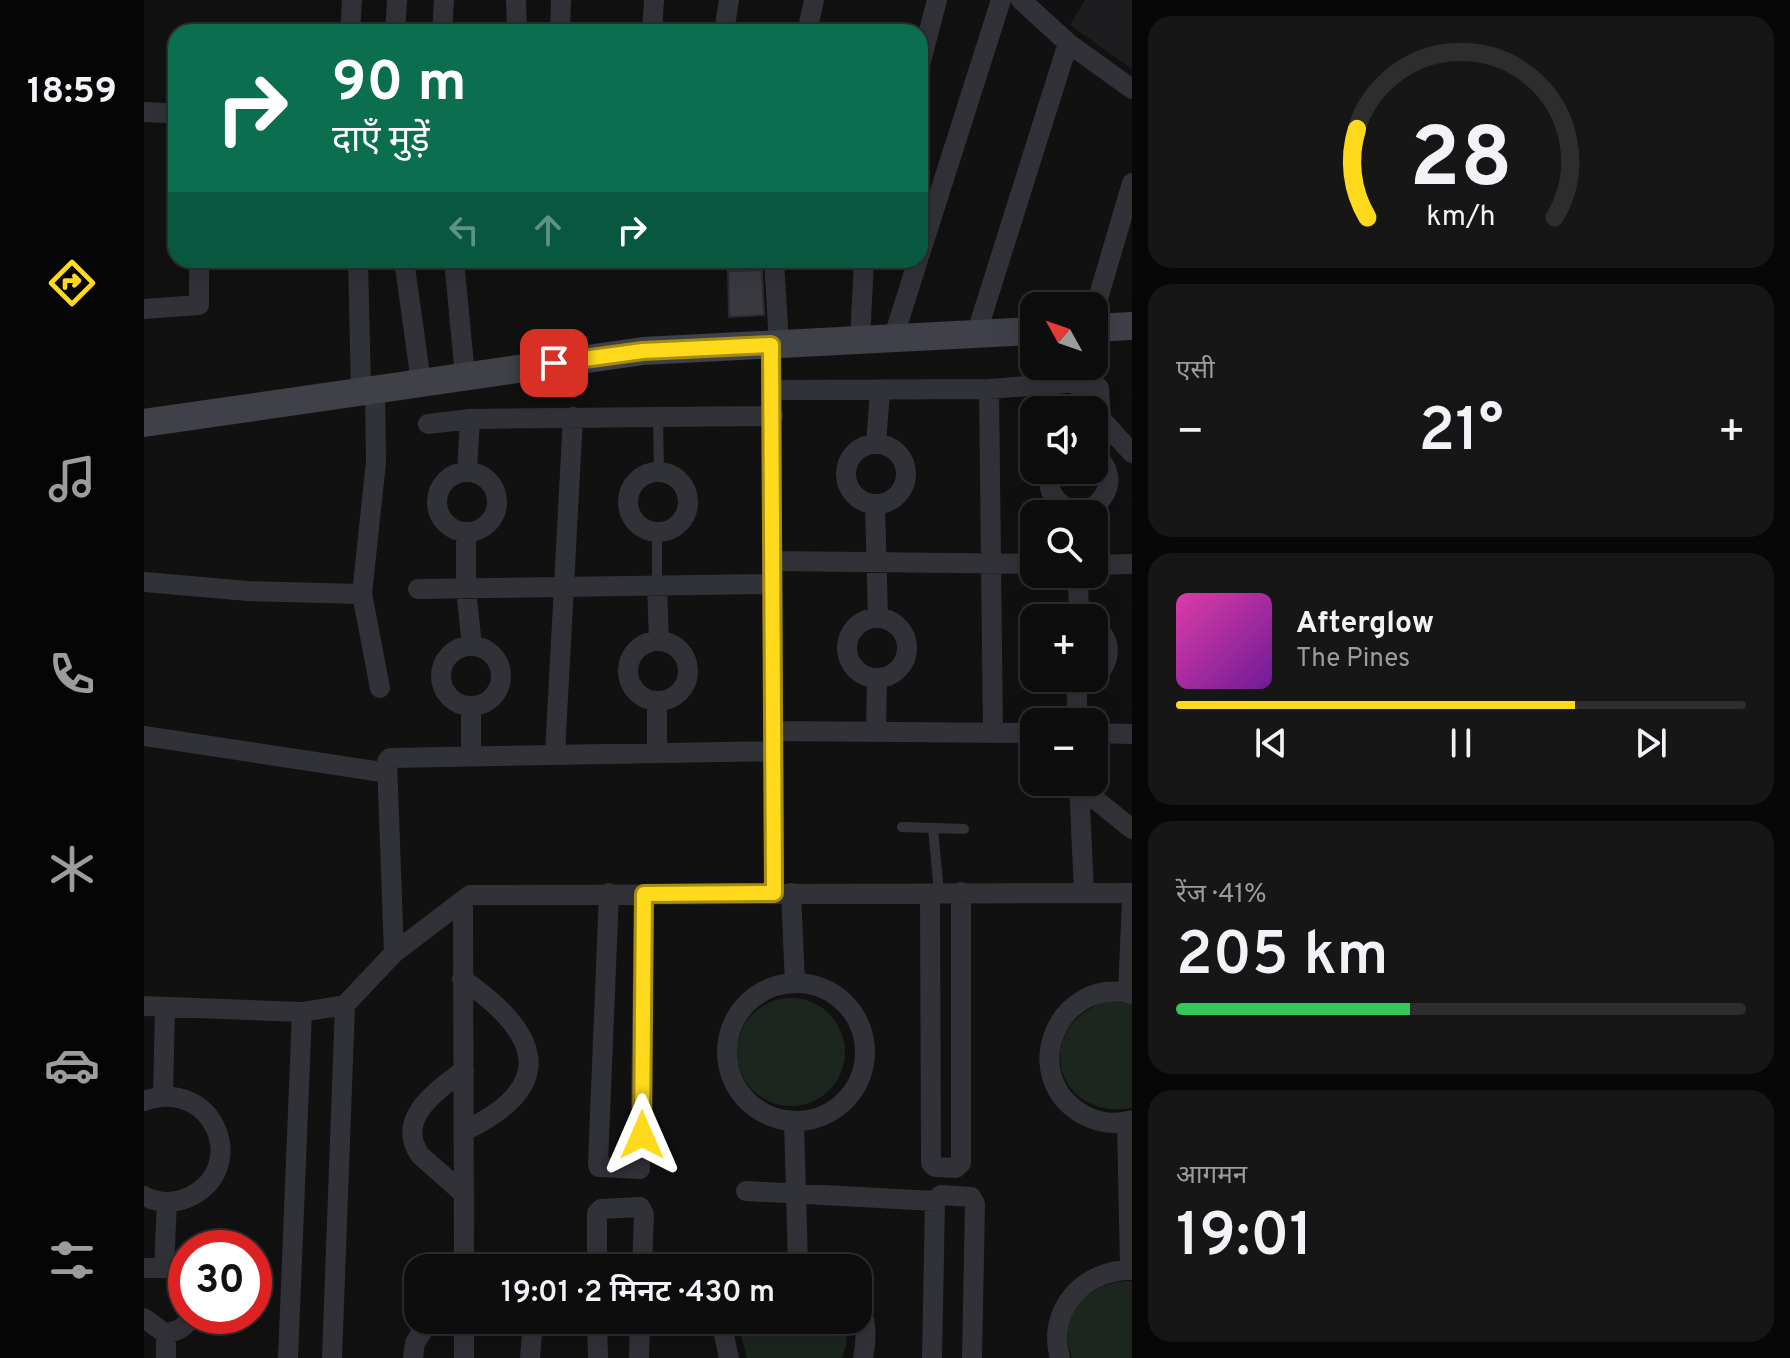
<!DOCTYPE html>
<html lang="hi">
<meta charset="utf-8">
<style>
:root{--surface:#0d0d0e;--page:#161617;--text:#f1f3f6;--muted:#9a9c9e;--line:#2d2d2e;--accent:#ffda1c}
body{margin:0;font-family:Overpass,"Noto Sans Devanagari",sans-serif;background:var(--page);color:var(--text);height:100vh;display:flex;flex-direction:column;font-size:30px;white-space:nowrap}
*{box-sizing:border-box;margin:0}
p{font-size:26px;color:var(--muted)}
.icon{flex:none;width:44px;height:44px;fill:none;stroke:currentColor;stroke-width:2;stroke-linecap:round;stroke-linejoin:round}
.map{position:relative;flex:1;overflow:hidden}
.side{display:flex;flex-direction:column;gap:16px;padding:16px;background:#070708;width:658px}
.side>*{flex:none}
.top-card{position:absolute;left:24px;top:24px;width:760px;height:244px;border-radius:24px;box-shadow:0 8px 32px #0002,0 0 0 2px var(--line);background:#0b6e4f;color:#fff;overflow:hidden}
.needle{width:52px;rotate:310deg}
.controls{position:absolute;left:876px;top:292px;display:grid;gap:16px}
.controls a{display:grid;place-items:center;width:88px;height:88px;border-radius:16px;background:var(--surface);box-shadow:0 8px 32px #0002,0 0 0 2px var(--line);font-size:40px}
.speed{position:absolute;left:24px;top:1230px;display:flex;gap:16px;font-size:40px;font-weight:700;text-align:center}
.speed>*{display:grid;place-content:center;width:104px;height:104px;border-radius:50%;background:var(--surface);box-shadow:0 8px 32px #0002,0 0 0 2px var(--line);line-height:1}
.speed .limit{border:12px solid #d22;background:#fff;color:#111}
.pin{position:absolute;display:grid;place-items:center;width:68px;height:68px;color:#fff;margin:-34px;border-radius:16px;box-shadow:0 4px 12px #0006}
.me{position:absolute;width:88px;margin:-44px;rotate:0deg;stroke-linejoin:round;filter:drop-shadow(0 0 6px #0008)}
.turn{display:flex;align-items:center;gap:28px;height:168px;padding:0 32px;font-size:36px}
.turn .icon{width:104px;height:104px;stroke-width:2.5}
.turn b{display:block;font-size:56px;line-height:68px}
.lanes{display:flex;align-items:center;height:76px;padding:0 32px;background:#0003;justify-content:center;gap:40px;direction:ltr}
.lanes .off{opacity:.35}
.big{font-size:60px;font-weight:600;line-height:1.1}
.side .tile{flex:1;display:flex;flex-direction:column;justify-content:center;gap:12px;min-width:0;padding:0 28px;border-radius:24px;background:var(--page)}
.side .dial{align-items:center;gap:0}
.dial svg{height:208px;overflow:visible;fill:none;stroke:var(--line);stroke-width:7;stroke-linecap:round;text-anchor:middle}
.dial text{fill:var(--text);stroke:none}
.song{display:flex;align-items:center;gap:24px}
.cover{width:96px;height:96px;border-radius:12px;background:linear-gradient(135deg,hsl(320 70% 55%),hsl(280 70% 35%))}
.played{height:8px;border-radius:4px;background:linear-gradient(90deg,var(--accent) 70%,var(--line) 70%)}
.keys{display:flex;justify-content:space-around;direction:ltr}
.heat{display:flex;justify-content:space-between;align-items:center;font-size:44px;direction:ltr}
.charge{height:12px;border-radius:6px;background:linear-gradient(90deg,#34c759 41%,var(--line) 0)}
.trip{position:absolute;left:260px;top:1254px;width:468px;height:80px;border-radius:24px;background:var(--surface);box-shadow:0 8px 32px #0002,0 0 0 2px var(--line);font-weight:600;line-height:80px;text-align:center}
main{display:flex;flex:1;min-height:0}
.dock{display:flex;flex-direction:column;width:144px;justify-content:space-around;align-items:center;background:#050506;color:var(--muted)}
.dock .icon{width:56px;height:56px}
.dock .active{color:var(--accent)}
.dock b{font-size:36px;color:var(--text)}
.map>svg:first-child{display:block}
.built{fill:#1d1d1f}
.green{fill:#1d251f}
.building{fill:#3a3b40;stroke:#2b2a2f;stroke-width:2}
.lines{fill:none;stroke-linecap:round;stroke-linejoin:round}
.lane{stroke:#313138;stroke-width:10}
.street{stroke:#313138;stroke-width:20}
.secondary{stroke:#3f4048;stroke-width:28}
.route-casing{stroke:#a68e12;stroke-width:20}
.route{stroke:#ffda1c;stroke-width:14}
</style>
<main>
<nav class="dock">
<b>18:59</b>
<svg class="icon active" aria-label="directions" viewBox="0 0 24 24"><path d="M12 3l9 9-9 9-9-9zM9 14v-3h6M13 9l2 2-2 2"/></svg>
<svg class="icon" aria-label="music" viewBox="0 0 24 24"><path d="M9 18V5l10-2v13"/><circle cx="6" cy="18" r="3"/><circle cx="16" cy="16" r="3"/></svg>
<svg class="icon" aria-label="phone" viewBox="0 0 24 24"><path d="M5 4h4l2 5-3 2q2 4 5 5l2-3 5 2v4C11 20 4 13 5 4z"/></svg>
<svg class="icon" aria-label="climate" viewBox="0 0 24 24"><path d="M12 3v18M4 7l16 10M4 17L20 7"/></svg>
<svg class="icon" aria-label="car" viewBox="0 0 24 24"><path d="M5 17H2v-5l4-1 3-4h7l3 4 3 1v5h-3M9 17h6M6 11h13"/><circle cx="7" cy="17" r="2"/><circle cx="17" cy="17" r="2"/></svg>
<svg class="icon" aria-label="filters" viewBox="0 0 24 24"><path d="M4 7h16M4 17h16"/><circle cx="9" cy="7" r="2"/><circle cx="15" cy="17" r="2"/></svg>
</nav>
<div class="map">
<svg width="988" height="1358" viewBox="0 0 988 1358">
<rect width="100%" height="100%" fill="#111112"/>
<!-- built -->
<path class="built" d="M 941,0 L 988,0 L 988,69 L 926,25 Z"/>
<!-- green -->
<path class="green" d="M593 1052a54 54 0 1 1 108 0a54 54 0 1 1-108 0Z
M 962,1001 L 988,1004 L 988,1108 C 910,1121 887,1027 962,1001 Z
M 984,1281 L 988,1282 L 988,1358 L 928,1358 C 911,1314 943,1283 984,1281 Z
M 600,1320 L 702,1320 C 703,1334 704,1346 697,1358 L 603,1358 L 597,1335 Z"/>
<!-- building -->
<path class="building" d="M 618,270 L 620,315 L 585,317 L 584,271 Z"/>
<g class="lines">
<!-- lane -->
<path class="lane" d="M 514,416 L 515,472
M 513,585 L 513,532
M 758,827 L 820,829
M 789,828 L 795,893"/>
<!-- street -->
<path class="street" d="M 372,0 L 373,32
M 877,0 L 924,43 L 988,89
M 206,32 L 208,0
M 251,32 L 253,0
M 298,32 L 300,0
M 416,32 L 417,0
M 508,32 L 510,0
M 580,32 L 585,0
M 663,32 L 670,0
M 776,65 L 793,0
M 0,112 L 21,113
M 776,254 L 857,0
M 214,260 L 217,390
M 260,260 L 277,382
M 310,260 L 321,376
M 630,260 L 635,344
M 0,309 L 55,305 L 55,260
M 950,312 L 988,183
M 832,335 L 924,43
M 749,339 L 774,260
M 716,341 L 720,260
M 627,345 L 630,893
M 845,389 L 849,733
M 629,390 L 845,389 L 947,381 L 955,388 L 957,419 L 988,453
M 937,410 L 937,381
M 284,424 L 326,419 L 629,416
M 732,444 L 736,391
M702 474a30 30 0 1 1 60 0a30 30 0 1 1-60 0Z
M 907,470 C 904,481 905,492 913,500 C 942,533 988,482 950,455
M 323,472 L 326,419
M484 502a30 30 0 1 1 60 0a30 30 0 1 1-60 0Z
M293 502a30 30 0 1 1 60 0a30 30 0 1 1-60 0Z
M 731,504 L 734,618
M 322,532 L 322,589 L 328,646
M 628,561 L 890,564
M 950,565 L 988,564
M 934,574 L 935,618
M 0,582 L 104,591 L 218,594 L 232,462 L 231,388
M 513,585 L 515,641
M 274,589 L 628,584
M 218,594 L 236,688
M703 648a30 30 0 1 1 60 0a30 30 0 1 1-60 0Z
M 950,626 C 969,640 968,662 950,677
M484 671a30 30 0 1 1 60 0a30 30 0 1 1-60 0Z
M297 676a30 30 0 1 1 60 0a30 30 0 1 1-60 0Z
M 327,706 L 327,755
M 933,722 L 933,681
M 629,731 L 890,733
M 732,731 L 733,678
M 950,733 L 988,734
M 0,736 L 231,771
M 513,752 L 513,701
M 411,754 L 429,417
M 935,782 L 940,893
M 936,787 L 988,829
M 465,893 L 454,1164 L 455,1167 L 496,1169 L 500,894
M 647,893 L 651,983
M 786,894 L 787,1163 L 791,1167 L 812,1168 L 817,1163 L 817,892
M 319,901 L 320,1268
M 250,953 L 243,761 L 246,758 L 629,751
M 318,979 C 394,1031 418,1085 320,1131
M583 1052a69 69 0 1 1 138 0a69 69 0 1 1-138 0Z
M 984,993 L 988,900
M 988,994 C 913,975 872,1078 940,1115 C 955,1123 972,1125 988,1120
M 0,1006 L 158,1012 L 201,1005 L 250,953 L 326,895 L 988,893
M 320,1070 C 293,1091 251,1118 276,1155 L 320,1194
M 19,1095 L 21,1007
M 0,1101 C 70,1076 108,1170 43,1198 C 29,1204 13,1203 0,1196
M 650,1122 L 654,1264
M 983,1122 L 986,1269
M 602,1191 L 791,1201 L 797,1195 L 827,1197 L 831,1204 L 828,1358
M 0,1268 L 42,1268
M 20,1268 L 23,1202
M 453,1268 L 453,1213 L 457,1209 L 496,1207 L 500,1214 L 498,1268
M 629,1268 L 654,1264 L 676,1268
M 714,1302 C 723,1321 723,1338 719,1358
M 0,1318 L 22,1334
M 381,1320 L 388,1334 L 386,1358
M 453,1320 L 454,1358
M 583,1320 L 580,1335 L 585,1358
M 22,1334 L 36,1329 L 52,1316
M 22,1334 L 22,1358
M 144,1358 L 158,1012
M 188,1358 L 201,1005
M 269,1358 L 271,1343 L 285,1320
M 320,1358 L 320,1320
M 495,1358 L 496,1320
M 788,1358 L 791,1201
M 916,1358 C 902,1310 940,1269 988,1270"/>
<!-- secondary -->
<path class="secondary" d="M 950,328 L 988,326
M 0,423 L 499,351 L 890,331"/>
</g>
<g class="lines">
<defs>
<path id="route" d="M 410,363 L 499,351 L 627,345 L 630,893 L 500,894 L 498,1135"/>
</defs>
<!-- route casing -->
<use href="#route" class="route-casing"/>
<!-- route -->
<use href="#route" class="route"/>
</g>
</svg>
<div class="controls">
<a><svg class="needle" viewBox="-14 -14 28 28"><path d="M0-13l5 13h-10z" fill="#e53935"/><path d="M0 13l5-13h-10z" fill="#9a9c9e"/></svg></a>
<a><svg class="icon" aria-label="sound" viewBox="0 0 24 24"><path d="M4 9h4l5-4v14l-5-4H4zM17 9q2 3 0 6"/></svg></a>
<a><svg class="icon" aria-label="search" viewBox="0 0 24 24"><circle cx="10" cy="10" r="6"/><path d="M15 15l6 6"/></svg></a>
<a>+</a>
<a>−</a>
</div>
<div class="speed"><div class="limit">30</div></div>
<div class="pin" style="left:410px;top:363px;background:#d93025"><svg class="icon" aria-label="arrive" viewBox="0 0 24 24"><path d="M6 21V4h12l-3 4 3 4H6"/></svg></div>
<svg class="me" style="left:498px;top:1135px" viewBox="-20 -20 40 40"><path d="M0-17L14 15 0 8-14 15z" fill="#ffda1c" stroke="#fff" stroke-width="4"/></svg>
<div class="trip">19:01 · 2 मिनट · 430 m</div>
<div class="top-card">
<div class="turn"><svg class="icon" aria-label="right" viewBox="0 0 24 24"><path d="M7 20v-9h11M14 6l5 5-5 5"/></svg><div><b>90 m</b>दाएँ मुड़ें</div></div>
<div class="lanes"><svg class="icon off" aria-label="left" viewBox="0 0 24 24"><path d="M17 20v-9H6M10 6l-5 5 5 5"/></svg><svg class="icon off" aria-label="ahead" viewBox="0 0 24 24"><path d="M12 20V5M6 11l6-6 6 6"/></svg><svg class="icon" aria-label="right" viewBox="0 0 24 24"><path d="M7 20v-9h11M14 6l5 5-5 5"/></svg></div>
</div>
</div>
<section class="side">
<div class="tile dial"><svg viewBox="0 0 100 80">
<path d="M14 69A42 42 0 1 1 86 69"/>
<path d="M14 69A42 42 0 0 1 10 35" stroke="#ffda1c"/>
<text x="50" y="56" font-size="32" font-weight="700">28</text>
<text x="50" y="72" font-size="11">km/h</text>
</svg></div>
<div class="tile"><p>एसी</p>
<div class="heat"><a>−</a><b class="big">21°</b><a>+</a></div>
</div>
<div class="tile">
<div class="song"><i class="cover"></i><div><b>Afterglow</b><p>The Pines</p></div></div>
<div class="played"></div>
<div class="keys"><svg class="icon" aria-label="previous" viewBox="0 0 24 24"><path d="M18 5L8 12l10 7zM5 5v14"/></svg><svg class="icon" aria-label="pause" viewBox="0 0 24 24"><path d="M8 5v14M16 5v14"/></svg><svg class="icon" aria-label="next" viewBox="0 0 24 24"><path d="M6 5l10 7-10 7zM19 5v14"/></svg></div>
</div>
<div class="tile"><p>रेंज · 41%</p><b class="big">205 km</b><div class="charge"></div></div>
<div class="tile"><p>आगमन</p><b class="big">19:01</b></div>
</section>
</main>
